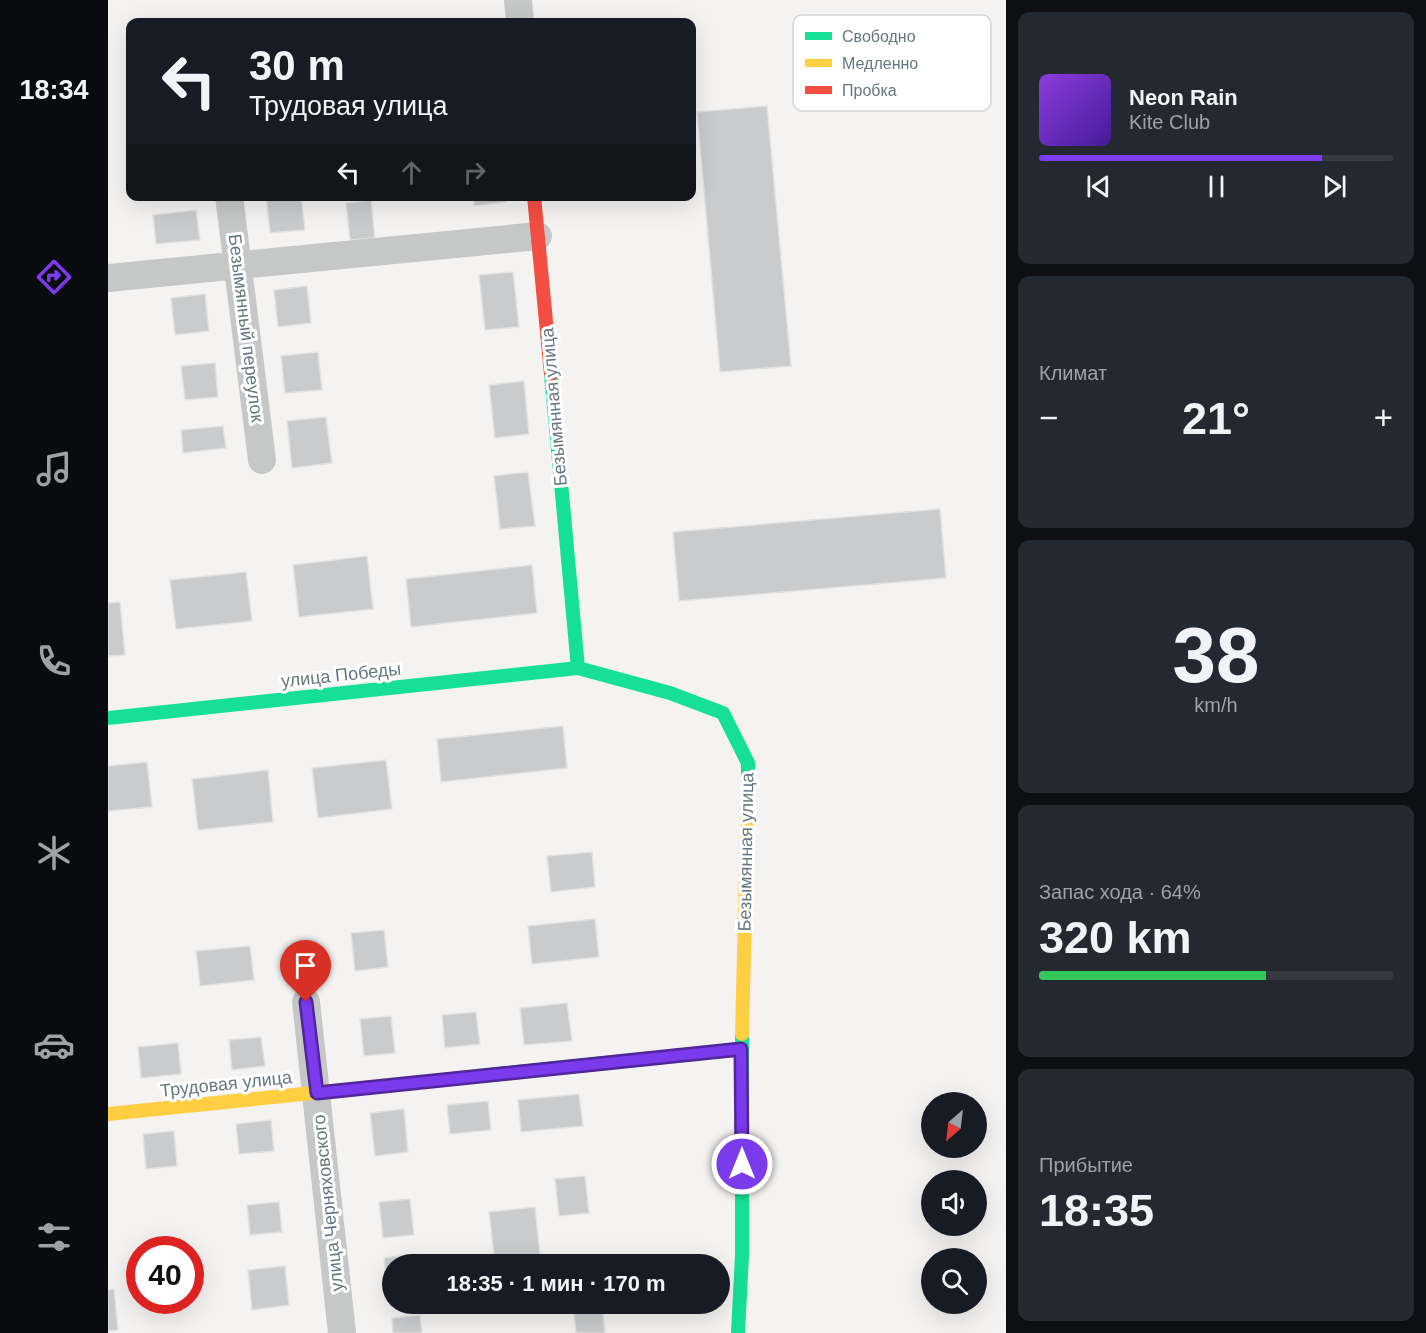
<!DOCTYPE html>
<html lang="ru">
<meta charset="utf-8">
<style>
:root{--surface:#171b24;--page:#242831;--text:#f1f3f6;--muted:#9ea1a6;--line:#363941;--accent:#7c3aed}
body{margin:0;font-family:Arial,sans-serif;background:var(--page);color:var(--text);height:100vh;display:flex;flex-direction:column;font-size:22px;white-space:nowrap}
*{box-sizing:border-box;margin:0}
p{font-size:20px;color:var(--muted)}
.icon{flex:none;width:33px;height:33px;fill:none;stroke:currentColor;stroke-width:2;stroke-linecap:round;stroke-linejoin:round}
.map{position:relative;flex:1;overflow:hidden}
.details{display:flex;flex-direction:column;gap:12px;padding:12px;background:#0d0f14;width:420px}
.details>*{flex:none}
.hud{position:absolute;left:18px;top:18px;width:570px;height:183px;border-radius:12px;box-shadow:0 6px 24px #0002;background:#171b24;color:var(--text);overflow:hidden}
.needle{width:39px;rotate:208deg}
.controls{position:absolute;left:813px;top:1092px;display:grid;gap:12px}
.controls a{display:grid;place-items:center;width:66px;height:66px;border-radius:50%;background:var(--surface);box-shadow:0 6px 24px #0002;font-size:30px}
.speed{position:absolute;left:18px;top:1236px;display:flex;gap:12px;font-size:30px;font-weight:700;text-align:center}
.speed>*{display:grid;place-content:center;width:78px;height:78px;border-radius:50%;background:var(--surface);box-shadow:0 6px 24px #0002;line-height:1}
.speed .limit{border:9px solid #d22;background:#fff;color:#111}
.pin{position:absolute;display:grid;place-items:center;width:51px;height:51px;color:#fff;margin:-62px -26px;border-radius:50% 50% 50% 0;rotate:-45deg;box-shadow:0 0 6px #0007}
.pin .icon{rotate:45deg}
.me{position:absolute;width:66px;margin:-33px;rotate:0deg;stroke-linejoin:round;filter:drop-shadow(0 0 4px #0008)}
.turn{display:flex;align-items:center;gap:21px;height:126px;padding:0 24px;font-size:27px}
.turn .icon{width:78px;height:78px;stroke-width:2.5}
.turn b{display:block;font-size:42px;line-height:51px}
.lanes{display:flex;align-items:center;height:57px;padding:0 24px;background:#0003;justify-content:center;gap:30px;direction:ltr}
.lanes .off{opacity:.35}
.big{font-size:45px;font-weight:800;line-height:1.1}
.details .tile{flex:1;display:flex;flex-direction:column;justify-content:center;gap:9px;min-width:0;padding:0 21px;border-radius:12px;background:var(--page)}
.details .dial{align-items:center;gap:0}
.dial b{font-size:78px;line-height:1}
.song{display:flex;align-items:center;gap:18px}
.cover{width:72px;height:72px;border-radius:9px;background:linear-gradient(135deg,hsl(270 70% 55%),hsl(260 70% 35%))}
.played{height:6px;border-radius:3px;background:linear-gradient(90deg,var(--accent) 80%,var(--line) 80%)}
.keys{display:flex;justify-content:space-around;direction:ltr}
.heat{display:flex;justify-content:space-between;align-items:center;font-size:33px;direction:ltr}
.charge{height:9px;border-radius:4px;background:linear-gradient(90deg,#34c759 64%,var(--line) 0)}
.trip{position:absolute;left:274px;top:1254px;width:348px;height:60px;border-radius:30px;background:var(--surface);box-shadow:0 6px 24px #0002;font-weight:800;line-height:60px;text-align:center}
main{display:flex;flex:1;min-height:0}
.dock{display:flex;flex-direction:column;width:108px;justify-content:space-around;align-items:center;background:#090b0e;color:var(--muted)}
.dock .icon{width:42px;height:42px}
.dock .active{color:var(--accent)}
.dock b{font-size:27px;color:var(--text)}
.map>svg:first-child{display:block}
.building{fill:#cacbcc;stroke:#e3e2e2;stroke-width:1.5}
.lines{fill:none;stroke-linecap:round;stroke-linejoin:round}
.street{stroke:#c6c8c8;stroke-width:28}
.fast{stroke:#16e098;stroke-width:14}
.slow{stroke:#ffcf43;stroke-width:14}
.jam{stroke:#f24e42;stroke-width:14}
.route-casing{stroke:#51269a;stroke-width:15}
.route{stroke:#7c3aed;stroke-width:10}
.labels{text-anchor:middle;stroke-width:6;stroke-linejoin:round;paint-order:stroke}
.street-label{font-size:18px;fill:#667780;stroke:#fff}
.key{fill:#fff;stroke:#d1d6d9;stroke-width:1.5}
.key-label{font-size:16px;fill:#667780}
</style>
<main>
<nav class="dock">
<b>18:34</b>
<svg class="icon active" aria-label="directions" viewBox="0 0 24 24"><path d="M12 3l9 9-9 9-9-9zM9 14v-3h6M13 9l2 2-2 2"/></svg>
<svg class="icon" aria-label="music" viewBox="0 0 24 24"><path d="M9 18V5l10-2v13"/><circle cx="6" cy="18" r="3"/><circle cx="16" cy="16" r="3"/></svg>
<svg class="icon" aria-label="phone" viewBox="0 0 24 24"><path d="M5 4h4l2 5-3 2q2 4 5 5l2-3 5 2v4C11 20 4 13 5 4z"/></svg>
<svg class="icon" aria-label="climate" viewBox="0 0 24 24"><path d="M12 3v18M4 7l16 10M4 17L20 7"/></svg>
<svg class="icon" aria-label="car" viewBox="0 0 24 24"><path d="M5 17H2v-5l4-1 3-4h7l3 4 3 1v5h-3M9 17h6M6 11h13"/><circle cx="7" cy="17" r="2"/><circle cx="17" cy="17" r="2"/></svg>
<svg class="icon" aria-label="filters" viewBox="0 0 24 24"><path d="M4 7h16M4 17h16"/><circle cx="9" cy="7" r="2"/><circle cx="15" cy="17" r="2"/></svg>
</nav>
<div class="map">
<svg width="898" height="1333" viewBox="0 0 898 1333">
<rect width="100%" height="100%" fill="#f4f3f2"/>
<!-- building -->
<path class="building" d="M 659,106 L 683,366 L 612,372 L 589,112 Z
M 193,196 L 197,230 L 162,233 L 158,197 Z
M 365,196 L 397,196 L 398,202 L 366,206 Z
M 263,200 L 267,238 L 242,240 L 238,203 Z
M 88,210 L 92,240 L 48,244 L 45,215 Z
M 405,272 L 411,327 L 377,330 L 371,275 Z
M 199,286 L 203,323 L 170,327 L 166,290 Z
M 97,294 L 101,331 L 67,335 L 63,298 Z
M 210,352 L 214,390 L 177,393 L 173,356 Z
M 107,363 L 110,397 L 77,400 L 73,366 Z
M 416,381 L 421,434 L 387,438 L 381,385 Z
M 218,417 L 224,463 L 184,468 L 179,421 Z
M 115,426 L 118,448 L 75,453 L 73,430 Z
M 420,472 L 427,526 L 392,529 L 386,476 Z
M 832,509 L 838,578 L 571,601 L 565,532 Z
M 259,556 L 265,609 L 191,617 L 185,565 Z
M 424,565 L 429,613 L 303,627 L 298,579 Z
M 138,572 L 144,621 L 68,629 L 62,580 Z
M 12,602 L 17,655 L 0,656 L 0,603 Z
M 455,726 L 459,768 L 333,782 L 329,739 Z
M 278,760 L 284,809 L 210,818 L 204,768 Z
M 39,762 L 44,807 L 0,811 L 0,766 Z
M 160,770 L 165,822 L 90,830 L 84,779 Z
M 484,852 L 487,887 L 443,892 L 439,856 Z
M 487,919 L 491,957 L 424,964 L 420,926 Z
M 276,930 L 280,967 L 247,971 L 243,933 Z
M 142,946 L 146,980 L 92,986 L 88,951 Z
M 459,1003 L 464,1041 L 416,1045 L 412,1008 Z
M 368,1012 L 372,1044 L 337,1048 L 334,1015 Z
M 283,1016 L 287,1053 L 256,1056 L 252,1019 Z
M 153,1037 L 157,1066 L 124,1070 L 121,1040 Z
M 70,1043 L 73,1074 L 33,1078 L 30,1047 Z
M 471,1094 L 475,1126 L 413,1132 L 410,1100 Z
M 380,1101 L 383,1130 L 342,1134 L 339,1105 Z
M 296,1109 L 300,1152 L 267,1156 L 262,1113 Z
M 163,1120 L 166,1151 L 131,1154 L 128,1124 Z
M 66,1131 L 69,1166 L 38,1169 L 35,1134 Z
M 477,1176 L 481,1213 L 451,1216 L 447,1179 Z
M 302,1199 L 306,1235 L 275,1238 L 271,1202 Z
M 171,1202 L 174,1232 L 142,1235 L 139,1205 Z
M 427,1207 L 433,1264 L 387,1264 L 381,1212 Z
M 307,1254 L 308,1264 L 285,1264 L 285,1293 L 280,1294 L 276,1258 Z
M 177,1266 L 181,1305 L 144,1310 L 140,1270 Z
M 6,1289 L 10,1330 L 0,1331 L 0,1290 Z
M 465,1304 L 494,1304 L 497,1333 L 468,1333 Z
M 312,1315 L 314,1333 L 285,1333 L 284,1318 Z"/>
<g class="lines">
<!-- street -->
<path class="street" d="M 410,0 L 412,22
M 121,196 L 154,460
M 0,278 L 430,236
M 198,1002 L 234,1333"/>
<!-- fast -->
<path class="fast" d="M 443,374 L 470,668 L 562,693 L 615,713 L 640,763 L 640,792
M 0,718 L 470,668
M 372,1076 L 633,1049
M 630,1333 L 634,1255 L 634,1034"/>
<!-- slow -->
<path class="slow" d="M 634,1034 L 640,792
M 0,1114 L 372,1076"/>
<!-- jam -->
<path class="jam" d="M 426,196 L 443,374"/>
</g>
<g class="lines">
<defs>
<path id="route" d="M 198,1002 L 209,1093 L 633,1049 L 634,1164"/>
</defs>
<!-- route casing -->
<use href="#route" class="route-casing"/>
<!-- route -->
<use href="#route" class="route"/>
</g>
<g class="labels">
<!-- street labels -->
<g class="street-label">
<text transform="translate(138 328) rotate(83)" y="6">Безымянный переулок</text>
<text transform="translate(446 407) rotate(-95)" y="6">Безымянная улица</text>
<text transform="translate(233 675) rotate(-6)" y="6">улица Победы</text>
<text transform="translate(638 852) rotate(-89)" y="6">Безымянная улица</text>
<text transform="translate(118 1084) rotate(-6)" y="6">Трудовая улица</text>
<text transform="translate(220 1203) rotate(-96)" y="6">улица Черняховского</text>
</g>
</g>
<!-- legend -->
<rect x="685" y="15" width="198" height="96" rx="9" class="key"/>
<rect x="697" y="32" width="27" height="8" fill="#16e098"/>
<rect x="697" y="59" width="27" height="8" fill="#ffcf43"/>
<rect x="697" y="86" width="27" height="8" fill="#f24e42"/>
<g class="key-label">
<text x="734" y="42">Свободно</text>
<text x="734" y="69">Медленно</text>
<text x="734" y="96">Пробка</text>
</g>
</svg>
<div class="controls">
<a><svg class="needle" viewBox="-14 -14 28 28"><path d="M0-13l5 13h-10z" fill="#e53935"/><path d="M0 13l5-13h-10z" fill="#9ea1a6"/></svg></a>
<a><svg class="icon" aria-label="sound" viewBox="0 0 24 24"><path d="M4 9h4l5-4v14l-5-4H4zM17 9q2 3 0 6"/></svg></a>
<a><svg class="icon" aria-label="search" viewBox="0 0 24 24"><circle cx="10" cy="10" r="6"/><path d="M15 15l6 6"/></svg></a>
</div>
<div class="speed"><div class="limit">40</div></div>
<div class="pin" style="left:198px;top:1002px;background:#d93025"><svg class="icon" aria-label="arrive" viewBox="0 0 24 24"><path d="M6 21V4h12l-3 4 3 4H6"/></svg></div>
<svg class="me" style="left:634px;top:1164px" viewBox="-20 -20 40 40"><circle r="17" fill="#7c3aed" stroke="#fff" stroke-width="3"/><path d="M0-11L8 9 0 5-8 9z" fill="#fff"/></svg>
<div class="trip">18:35 · 1 мин · 170 m</div>
<div class="hud">
<div class="turn"><svg class="icon" aria-label="left" viewBox="0 0 24 24"><path d="M17 20v-9H6M10 6l-5 5 5 5"/></svg><div><b>30 m</b>Трудовая улица</div></div>
<div class="lanes"><svg class="icon" aria-label="left" viewBox="0 0 24 24"><path d="M17 20v-9H6M10 6l-5 5 5 5"/></svg><svg class="icon off" aria-label="ahead" viewBox="0 0 24 24"><path d="M12 20V5M6 11l6-6 6 6"/></svg><svg class="icon off" aria-label="right" viewBox="0 0 24 24"><path d="M7 20v-9h11M14 6l5 5-5 5"/></svg></div>
</div>
</div>
<section class="details">
<div class="tile">
<div class="song"><i class="cover"></i><div><b>Neon Rain</b><p>Kite Club</p></div></div>
<div class="played"></div>
<div class="keys"><svg class="icon" aria-label="previous" viewBox="0 0 24 24"><path d="M18 5L8 12l10 7zM5 5v14"/></svg><svg class="icon" aria-label="pause" viewBox="0 0 24 24"><path d="M8 5v14M16 5v14"/></svg><svg class="icon" aria-label="next" viewBox="0 0 24 24"><path d="M6 5l10 7-10 7zM19 5v14"/></svg></div>
</div>
<div class="tile"><p>Климат</p>
<div class="heat"><a>−</a><b class="big">21°</b><a>+</a></div>
</div>
<div class="tile dial"><b>38</b><p>km/h</p></div>
<div class="tile"><p>Запас хода · 64%</p><b class="big">320 km</b><div class="charge"></div></div>
<div class="tile"><p>Прибытие</p><b class="big">18:35</b></div>
</section>
</main>
